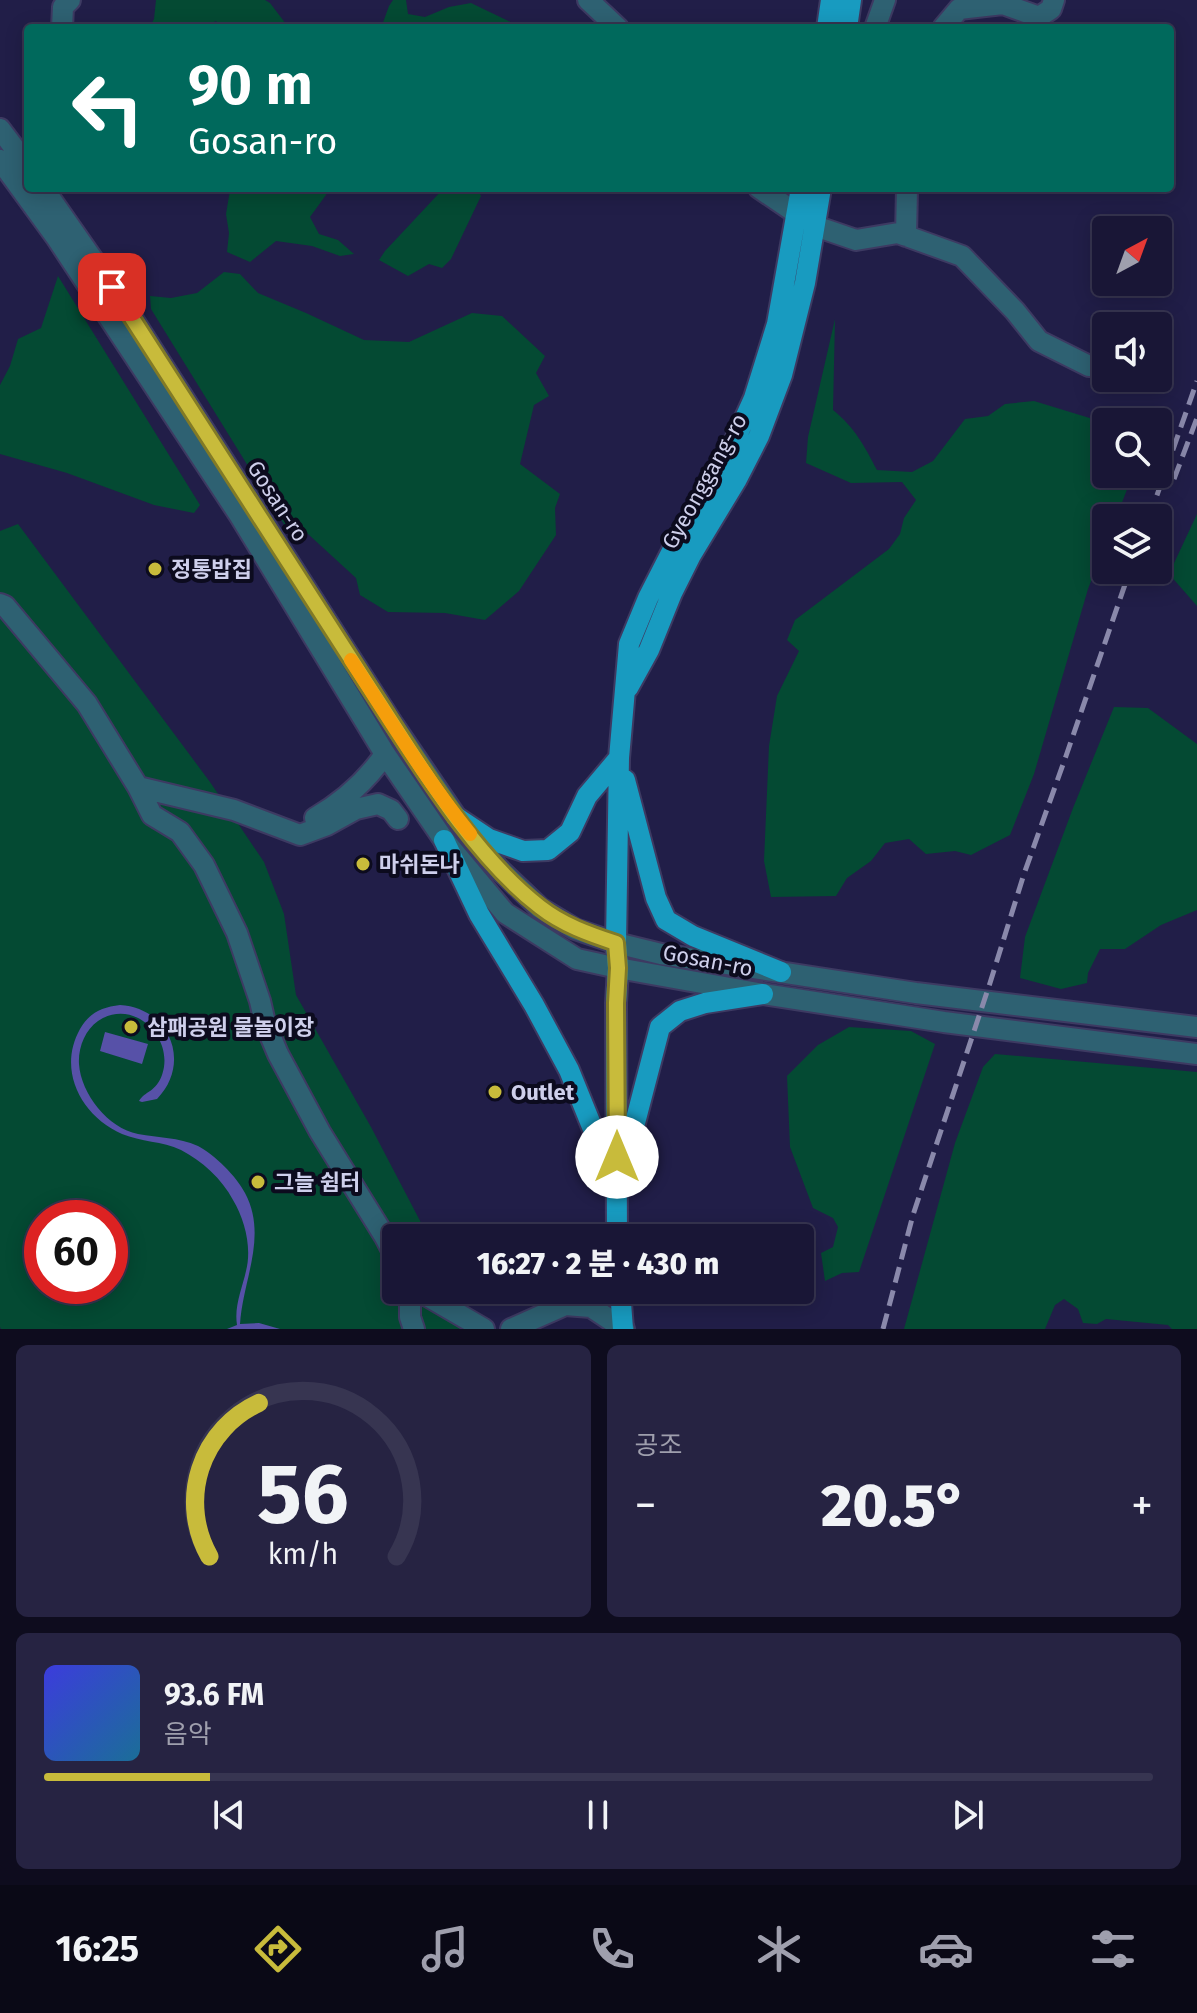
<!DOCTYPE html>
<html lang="ko">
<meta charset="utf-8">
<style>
:root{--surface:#191636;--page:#262342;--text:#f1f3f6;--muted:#9f9fad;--line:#373551;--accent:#c8bb3b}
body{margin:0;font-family:"Fira Sans","Noto Sans KR",sans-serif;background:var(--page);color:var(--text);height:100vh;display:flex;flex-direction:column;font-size:30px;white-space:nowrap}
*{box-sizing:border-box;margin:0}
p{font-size:26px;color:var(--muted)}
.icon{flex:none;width:44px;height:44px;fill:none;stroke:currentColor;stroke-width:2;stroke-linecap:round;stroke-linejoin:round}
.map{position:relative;height:1329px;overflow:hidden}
.side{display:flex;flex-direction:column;gap:16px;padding:16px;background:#0e0c1e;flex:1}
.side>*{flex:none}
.banner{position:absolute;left:24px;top:24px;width:1150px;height:168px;border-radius:8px;box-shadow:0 4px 20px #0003,0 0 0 2px var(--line);background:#00695c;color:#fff;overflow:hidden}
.needle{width:52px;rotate:41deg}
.fabs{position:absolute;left:1092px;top:216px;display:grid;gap:16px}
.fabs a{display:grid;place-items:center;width:80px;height:80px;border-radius:8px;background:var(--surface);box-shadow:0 4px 20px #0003,0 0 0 2px var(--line);font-size:40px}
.speed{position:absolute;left:24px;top:1200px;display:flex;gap:16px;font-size:40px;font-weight:700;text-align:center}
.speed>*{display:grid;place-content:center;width:104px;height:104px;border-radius:50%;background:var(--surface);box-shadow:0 4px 20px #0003,0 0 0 2px var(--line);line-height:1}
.speed .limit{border:12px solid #d22;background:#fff;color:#111}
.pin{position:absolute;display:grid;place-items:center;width:68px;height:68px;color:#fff;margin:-34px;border-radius:16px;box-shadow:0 4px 12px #0006}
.me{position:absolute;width:88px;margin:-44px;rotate:0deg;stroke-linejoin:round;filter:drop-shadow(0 0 6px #0008)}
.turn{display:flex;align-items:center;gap:28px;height:168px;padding:0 32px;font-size:36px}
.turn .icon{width:104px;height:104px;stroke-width:2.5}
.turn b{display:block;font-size:56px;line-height:68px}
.big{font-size:60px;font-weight:800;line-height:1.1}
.side .card{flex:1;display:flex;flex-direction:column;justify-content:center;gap:12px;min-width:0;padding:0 28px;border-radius:12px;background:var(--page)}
.side .dial{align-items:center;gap:0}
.dial svg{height:208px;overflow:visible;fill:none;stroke:var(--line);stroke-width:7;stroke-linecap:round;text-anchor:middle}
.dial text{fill:var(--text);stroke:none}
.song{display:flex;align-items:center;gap:24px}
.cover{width:96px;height:96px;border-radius:12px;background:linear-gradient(135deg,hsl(240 70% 55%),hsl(200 70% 35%))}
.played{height:8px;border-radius:4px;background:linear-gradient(90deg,var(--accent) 15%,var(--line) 15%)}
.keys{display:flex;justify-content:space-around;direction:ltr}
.heat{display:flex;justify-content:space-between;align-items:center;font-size:44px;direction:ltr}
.side .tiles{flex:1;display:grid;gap:16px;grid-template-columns:1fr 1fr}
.card:last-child{grid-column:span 2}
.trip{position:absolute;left:382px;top:1224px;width:432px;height:80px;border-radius:8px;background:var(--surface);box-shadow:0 4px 20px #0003,0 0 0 2px var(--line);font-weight:800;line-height:80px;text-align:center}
.tab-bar{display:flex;height:128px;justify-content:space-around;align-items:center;background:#0a0916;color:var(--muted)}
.tab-bar .icon{width:56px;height:56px}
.tab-bar .active{color:var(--accent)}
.tab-bar b{font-size:36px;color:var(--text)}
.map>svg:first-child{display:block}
.green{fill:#044a33;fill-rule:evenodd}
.water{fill:#5751a8}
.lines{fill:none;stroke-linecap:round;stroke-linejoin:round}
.minor-casing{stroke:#3d3a62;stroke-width:24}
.major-casing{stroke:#3d3a62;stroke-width:24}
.minor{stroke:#2e6172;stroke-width:20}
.major{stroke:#189bc0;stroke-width:20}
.rail{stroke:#8a89ab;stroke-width:5;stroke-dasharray:16 8;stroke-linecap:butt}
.route-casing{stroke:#827a26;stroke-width:20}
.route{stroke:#c8bb3b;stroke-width:14}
.slow{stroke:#f59e0b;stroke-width:14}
.poi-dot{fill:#c8bb3b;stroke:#0c0b1e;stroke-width:3}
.labels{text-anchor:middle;stroke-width:8;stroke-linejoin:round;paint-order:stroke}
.street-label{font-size:22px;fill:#cecfeb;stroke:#0c0b1e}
.poi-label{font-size:22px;font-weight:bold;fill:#cecfeb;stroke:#0c0b1e;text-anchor:start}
</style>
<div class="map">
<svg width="1197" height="1329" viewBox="0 0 1197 1329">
<rect width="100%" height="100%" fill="#211e48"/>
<!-- green -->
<path class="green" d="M 156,0 L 265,0 L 270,3 L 289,28 L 221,28 L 216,21 L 202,28 L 149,28 L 154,19 Z
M 393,0 L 406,0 L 408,14 L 425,17 L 449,7 L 471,3 L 523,28 L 381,28 L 389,6 Z
M 238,188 L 331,188 L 310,217 L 319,234 L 338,240 L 354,254 L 340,256 L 312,246 L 276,241 L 250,262 L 227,252 L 229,233 L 226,214 L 230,190 Z
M 444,188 L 477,188 L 481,196 L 451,259 L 442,268 L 429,264 L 408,276 L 379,260 L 385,251 Z
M 224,272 L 240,274 L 258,293 L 306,313 L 364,340 L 409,342 L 472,313 L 502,316 L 545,356 L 536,373 L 549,396 L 534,405 L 520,464 L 560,494 L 555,508 L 556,535 L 519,591 L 485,620 L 445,613 L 388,612 L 360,595 L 356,578 L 308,534 L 290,534 L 151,309 L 150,296 L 171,298 L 197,293 Z
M 58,276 L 200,505 L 194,513 L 154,505 L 67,473 L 0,454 L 0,385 L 10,366 L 18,339 L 41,328 Z
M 835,319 L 833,410 C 855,428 864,445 877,470 L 912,472 L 933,461 L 965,419 L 988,416 L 1005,404 L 1034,401 L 1106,423 L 1106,474 L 1133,474 L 1116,518 L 1106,518 L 1106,542 L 1088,589 L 1034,774 L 1010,835 L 971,855 L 955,851 L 926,854 L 909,839 L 885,843 L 871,861 L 847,878 L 836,896 L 771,897 L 764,861 L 769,746 L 777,696 L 799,651 L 787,640 L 795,620 L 889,549 L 900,534 L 904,518 L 916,500 L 902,482 L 851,483 L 806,463 L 808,437 Z
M 1197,514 L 1197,606 L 1169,574 Z
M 18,524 L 210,782 L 264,862 L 284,914 L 296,995 L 371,1127 L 429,1238 L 396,1238 L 396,1290 L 459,1290 L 475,1329 L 1,1329 L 0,1327 L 0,531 ZM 42,1218 L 110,1218 L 110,1286 L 42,1286 Z
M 1114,707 L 1148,708 L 1197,744 L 1197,910 L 1161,925 L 1125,949 L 1100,949 L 1088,973 L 1087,983 L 1061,989 L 1020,978 L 1025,937 L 1073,808 Z
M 849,1027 L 911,1031 L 935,1044 L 859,1272 L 842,1273 L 825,1281 L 821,1253 L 833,1247 L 838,1227 L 833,1218 L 813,1208 L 790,1147 L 787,1076 L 818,1045 Z
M 995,1054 L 1197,1072 L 1197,1329 L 1172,1329 L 1168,1325 L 1106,1319 L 1097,1324 L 1083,1323 L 1078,1309 L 1064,1299 L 1055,1305 L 1045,1329 L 904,1329 L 955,1143 L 983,1067 Z"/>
<!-- water -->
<path class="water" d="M 120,1005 C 170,1008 192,1063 157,1099 L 142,1102 L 139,1101 C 145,1091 156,1092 162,1075 C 175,1038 134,997 98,1021 C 85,1030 78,1048 79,1064 C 81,1094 108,1128 138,1134 C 159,1138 178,1137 198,1146 C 214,1154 237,1177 245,1193 C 268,1236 243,1279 240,1324 L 259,1323 L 280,1329 L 227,1329 L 237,1325 C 234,1306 242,1289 246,1271 C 252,1248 245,1220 233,1200 C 222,1179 202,1161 181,1150 C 162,1141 141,1142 122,1134 C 81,1116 57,1070 80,1029 C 89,1013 102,1007 120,1005 Z
M 105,1032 L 148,1044 L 142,1064 L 100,1051 Z"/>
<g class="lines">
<defs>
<path id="minor" d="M 588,0 L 618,28
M 1003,4 L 1039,17 L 1051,9 L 1054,0
M 62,28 L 63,7 L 70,0
M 875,28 L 885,0
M 943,28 L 959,9 L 1003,4 L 1005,0
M 0,129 L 28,166
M 0,160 L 56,237 L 240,516 L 385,754 L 444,840 L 505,913 L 577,959 L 618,968 L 763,994 L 944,1022 L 1197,1054
M 43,188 L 112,287 L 392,723 L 456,817 L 498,868 L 540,908 L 575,929 L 616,943 L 661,954 L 916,993 L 1197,1027
M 759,188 L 815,226 L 856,240 L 898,233 L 962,256 L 1015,311 L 1039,341 L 1089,366
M 906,236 L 907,188
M 0,604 L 5,606 L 87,704 L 138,787 L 152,815 L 180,832 L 204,865 L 237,933 L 260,1001 L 265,1023 L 278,1054 L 320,1132 L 385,1237 L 396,1258
M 138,787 L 234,810 L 300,835 L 327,825 L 356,809 L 378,804 L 391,810 L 398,819
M 315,818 C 344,801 366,782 385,754
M 410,1290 L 410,1317 L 414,1329
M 417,1290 L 484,1329
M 511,1329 L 565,1305 L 591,1307 L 624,1329"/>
<path id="major" d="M 827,28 L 831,0
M 847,28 L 851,0
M 628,688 L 649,650 L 672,593 L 691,555 L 737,479 L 759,436 L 782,375 L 805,283 L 821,188
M 625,780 L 656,898 L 666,920 L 693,936 L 781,972
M 456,817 L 489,839 L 523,851 L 548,850 L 570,832 L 587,796 L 619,758
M 444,840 L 479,914 L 534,1005 L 569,1070 L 614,1181
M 624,1165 L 660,1027 L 680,1011 L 705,1003 L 763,994
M 617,1238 L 616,1003 L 618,968 L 616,943 L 619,758 L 629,644 L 648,598 L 673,549 L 727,458 L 754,398 L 777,324 L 801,188
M 620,1290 L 623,1329"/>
</defs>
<!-- minor casing -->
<use href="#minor" class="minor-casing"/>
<!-- major casing -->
<use href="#major" class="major-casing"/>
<!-- minor -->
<use href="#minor" class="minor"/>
<!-- major -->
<use href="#major" class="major"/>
<!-- rail -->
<path class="rail" d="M 1174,479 L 1197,418
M 1149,518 L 1197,381
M 883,1329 L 913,1215 L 990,983 L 1024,874 L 1066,756 L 1130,570"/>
</g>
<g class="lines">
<defs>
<path id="route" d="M 112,287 C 197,419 281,552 367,684 C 415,757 470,853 540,907 C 563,925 589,934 616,943 L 618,968 L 616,1003 L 617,1157"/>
</defs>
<!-- route casing -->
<use href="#route" class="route-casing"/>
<!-- route -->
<use href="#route" class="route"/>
<!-- slow -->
<path class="slow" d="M 351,660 C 389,718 426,780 470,834"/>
</g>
<!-- markers -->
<g class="poi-dot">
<circle cx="155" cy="569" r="8"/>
<circle cx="363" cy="864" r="8"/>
<circle cx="131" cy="1027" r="8"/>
<circle cx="495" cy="1092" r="8"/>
<circle cx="258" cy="1182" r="8"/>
</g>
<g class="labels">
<!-- street labels -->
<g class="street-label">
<text transform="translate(704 481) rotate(-61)" y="8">Gyeonggang-ro</text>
<text transform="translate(278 501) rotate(57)" y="8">Gosan-ro</text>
<text transform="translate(708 960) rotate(11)" y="8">Gosan-ro</text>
</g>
<!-- poi labels -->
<g class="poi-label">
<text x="171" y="577">정통밥집</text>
<text x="379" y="872">마쉬돈나</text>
<text x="147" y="1035">삼패공원 물놀이장</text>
<text x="511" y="1100">Outlet</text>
<text x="274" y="1190">그늘 쉼터</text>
</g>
</g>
</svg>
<div class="fabs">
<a><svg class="needle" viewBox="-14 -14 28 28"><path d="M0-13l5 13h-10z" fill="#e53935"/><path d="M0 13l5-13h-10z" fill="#9f9fad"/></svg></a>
<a><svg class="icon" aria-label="sound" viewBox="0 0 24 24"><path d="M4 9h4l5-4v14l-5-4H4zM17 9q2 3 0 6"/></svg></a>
<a><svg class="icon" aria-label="search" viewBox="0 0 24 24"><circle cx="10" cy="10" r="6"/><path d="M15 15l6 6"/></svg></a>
<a><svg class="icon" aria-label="layers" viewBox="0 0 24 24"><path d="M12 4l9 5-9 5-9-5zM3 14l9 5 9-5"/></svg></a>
</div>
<div class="speed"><div class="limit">60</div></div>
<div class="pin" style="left:112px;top:287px;background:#d93025"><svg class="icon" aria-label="arrive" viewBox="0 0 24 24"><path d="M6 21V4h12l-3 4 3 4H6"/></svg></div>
<svg class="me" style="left:617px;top:1157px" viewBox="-20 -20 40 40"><circle r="19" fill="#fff"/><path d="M0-13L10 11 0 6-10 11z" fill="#c8bb3b"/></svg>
<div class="trip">16:27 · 2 분 · 430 m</div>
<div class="banner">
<div class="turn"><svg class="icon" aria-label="left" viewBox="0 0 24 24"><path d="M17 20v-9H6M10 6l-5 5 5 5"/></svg><div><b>90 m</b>Gosan-ro</div></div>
</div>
</div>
<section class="side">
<div class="tiles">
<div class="card dial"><svg viewBox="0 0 100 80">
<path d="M14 69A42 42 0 1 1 86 69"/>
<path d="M14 69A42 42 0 0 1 33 10" stroke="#c8bb3b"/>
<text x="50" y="56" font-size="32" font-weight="700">56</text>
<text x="50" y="72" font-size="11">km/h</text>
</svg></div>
<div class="card"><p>공조</p>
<div class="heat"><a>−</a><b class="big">20.5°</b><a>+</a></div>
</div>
<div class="card">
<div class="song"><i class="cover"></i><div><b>93.6 FM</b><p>음악</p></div></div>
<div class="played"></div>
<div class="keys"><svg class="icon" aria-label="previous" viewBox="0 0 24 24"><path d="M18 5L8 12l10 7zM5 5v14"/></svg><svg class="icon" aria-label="pause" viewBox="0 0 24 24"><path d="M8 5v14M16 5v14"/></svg><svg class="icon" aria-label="next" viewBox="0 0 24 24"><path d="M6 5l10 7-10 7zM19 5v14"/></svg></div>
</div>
</div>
</section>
<nav class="tab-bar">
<b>16:25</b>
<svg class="icon active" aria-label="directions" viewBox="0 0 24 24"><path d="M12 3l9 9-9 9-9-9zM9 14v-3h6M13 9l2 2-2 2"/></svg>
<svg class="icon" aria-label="music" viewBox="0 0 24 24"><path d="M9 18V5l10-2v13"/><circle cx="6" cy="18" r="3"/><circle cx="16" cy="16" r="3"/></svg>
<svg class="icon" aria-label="phone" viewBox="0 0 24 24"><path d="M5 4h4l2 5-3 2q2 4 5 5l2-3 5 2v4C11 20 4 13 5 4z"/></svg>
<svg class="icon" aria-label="climate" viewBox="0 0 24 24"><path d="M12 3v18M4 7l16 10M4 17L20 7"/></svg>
<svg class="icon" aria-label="car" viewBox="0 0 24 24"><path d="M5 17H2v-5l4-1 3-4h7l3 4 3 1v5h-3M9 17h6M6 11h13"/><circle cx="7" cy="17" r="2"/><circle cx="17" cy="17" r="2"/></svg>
<svg class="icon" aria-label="filters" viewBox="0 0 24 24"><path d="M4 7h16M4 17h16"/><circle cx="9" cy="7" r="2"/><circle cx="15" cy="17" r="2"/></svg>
</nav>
